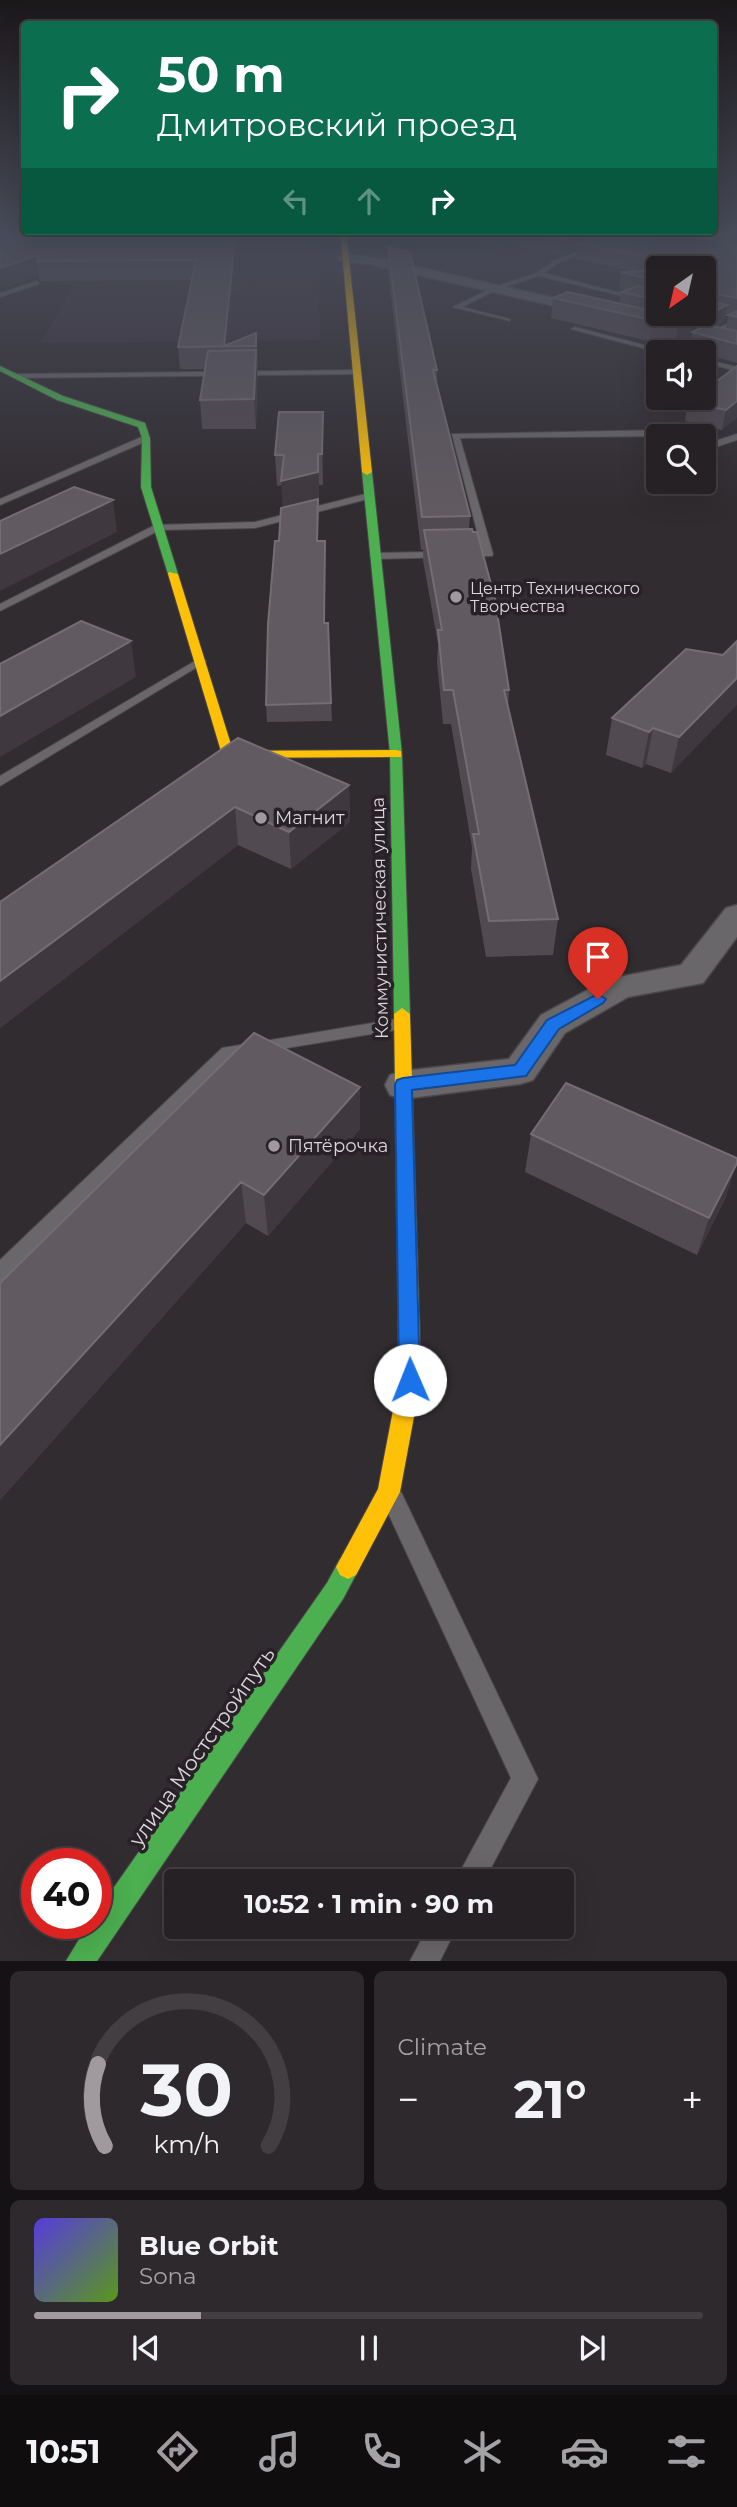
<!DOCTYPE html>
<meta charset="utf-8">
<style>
:root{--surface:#252124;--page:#2d292c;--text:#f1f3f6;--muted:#a3a3a6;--line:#423e41;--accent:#a09a9e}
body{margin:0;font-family:Montserrat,sans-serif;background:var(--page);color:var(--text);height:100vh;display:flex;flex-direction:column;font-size:26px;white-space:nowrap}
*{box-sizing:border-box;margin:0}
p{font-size:23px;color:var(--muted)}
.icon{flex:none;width:38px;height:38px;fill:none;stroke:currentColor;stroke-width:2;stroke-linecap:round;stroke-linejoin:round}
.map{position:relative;height:1961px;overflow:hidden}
.side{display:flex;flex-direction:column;gap:10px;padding:10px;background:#141214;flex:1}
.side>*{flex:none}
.hud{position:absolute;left:21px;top:21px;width:696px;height:214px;border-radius:7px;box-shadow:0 7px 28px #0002,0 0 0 2px var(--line);background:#0b6e4f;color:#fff;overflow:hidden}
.needle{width:46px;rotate:214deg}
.fabs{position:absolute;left:646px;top:256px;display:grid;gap:14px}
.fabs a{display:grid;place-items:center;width:70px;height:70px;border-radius:7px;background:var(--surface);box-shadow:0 7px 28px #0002,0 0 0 2px var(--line);font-size:35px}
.speed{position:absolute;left:21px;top:1848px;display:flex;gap:14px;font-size:35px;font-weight:700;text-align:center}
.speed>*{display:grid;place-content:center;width:91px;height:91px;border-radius:50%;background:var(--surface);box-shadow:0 7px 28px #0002,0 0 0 2px var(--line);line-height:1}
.speed .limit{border:10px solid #d22;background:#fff;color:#111}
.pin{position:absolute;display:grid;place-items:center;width:60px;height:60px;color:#fff;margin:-72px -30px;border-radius:50% 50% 50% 0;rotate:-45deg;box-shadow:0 0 7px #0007}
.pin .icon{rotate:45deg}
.me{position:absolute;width:77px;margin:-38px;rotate:359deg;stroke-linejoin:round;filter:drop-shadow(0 0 5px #0008)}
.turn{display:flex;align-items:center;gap:24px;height:147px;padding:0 21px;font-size:32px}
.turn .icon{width:91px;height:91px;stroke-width:2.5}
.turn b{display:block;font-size:49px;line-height:60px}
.lanes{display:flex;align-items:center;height:66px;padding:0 21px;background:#0003;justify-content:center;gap:35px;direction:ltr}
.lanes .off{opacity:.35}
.big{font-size:52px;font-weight:700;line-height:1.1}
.side .card{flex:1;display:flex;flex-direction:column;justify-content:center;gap:10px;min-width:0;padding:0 24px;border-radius:10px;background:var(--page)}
.side .dial{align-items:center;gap:0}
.dial svg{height:182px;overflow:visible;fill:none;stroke:var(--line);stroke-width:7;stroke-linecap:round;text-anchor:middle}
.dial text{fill:var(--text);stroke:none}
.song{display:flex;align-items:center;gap:21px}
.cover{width:84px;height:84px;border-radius:10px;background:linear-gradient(135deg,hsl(250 70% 55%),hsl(90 70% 35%))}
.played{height:7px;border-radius:4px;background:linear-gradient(90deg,var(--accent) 25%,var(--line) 25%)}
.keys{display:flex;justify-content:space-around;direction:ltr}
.heat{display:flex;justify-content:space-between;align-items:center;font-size:38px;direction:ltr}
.side .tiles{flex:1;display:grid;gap:10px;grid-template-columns:1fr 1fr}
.card:last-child{grid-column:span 2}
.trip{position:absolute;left:164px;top:1869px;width:410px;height:70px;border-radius:7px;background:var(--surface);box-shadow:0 7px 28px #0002,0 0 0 2px var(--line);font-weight:700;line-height:70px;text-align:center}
.dock{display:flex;height:112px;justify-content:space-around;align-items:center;background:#0f0d0e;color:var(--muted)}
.dock .icon{width:49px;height:49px}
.dock .current{color:var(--accent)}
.dock b{font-size:32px;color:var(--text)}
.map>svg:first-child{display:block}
.built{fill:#3d323c}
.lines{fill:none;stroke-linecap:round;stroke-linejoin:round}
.lane-casing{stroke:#4b474a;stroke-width:2}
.street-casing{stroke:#4b474a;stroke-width:3}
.fast-casing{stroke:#4b474a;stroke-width:2}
.slow-casing{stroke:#4b474a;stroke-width:2}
.lane{fill:#696769;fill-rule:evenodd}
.street{fill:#696769;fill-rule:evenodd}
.fast{fill:#4caf50;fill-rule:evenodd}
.slow{fill:#ffc107;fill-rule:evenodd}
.wall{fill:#524a51;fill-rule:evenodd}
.shaded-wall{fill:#3f383e}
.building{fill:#615a60;stroke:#746d73;stroke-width:2}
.route{fill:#1a73e8;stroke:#114b97;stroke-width:2}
.poi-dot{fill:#a09a9e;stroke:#282127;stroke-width:2.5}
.labels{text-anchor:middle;stroke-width:7;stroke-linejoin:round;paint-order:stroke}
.far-poi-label{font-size:16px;fill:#dbd6da;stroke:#282127;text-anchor:start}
.poi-label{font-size:18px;fill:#dbd6da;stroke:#282127;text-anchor:start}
.street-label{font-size:18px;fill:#dbd6da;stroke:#282127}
.near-street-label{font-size:21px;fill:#dbd6da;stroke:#282127}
</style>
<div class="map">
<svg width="737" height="1961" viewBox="0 0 737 1961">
<rect width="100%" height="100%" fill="#312c30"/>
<!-- built -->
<path class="built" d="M 116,231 L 318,231 L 320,340 L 40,343 L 74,286 L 44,282 L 41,262 Z
M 441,231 L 609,231 L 623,234 L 540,260 Z"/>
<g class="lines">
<defs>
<path id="lane" d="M 596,244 L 598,247 L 558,263 L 544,273 L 635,297 L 635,299 L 539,276 L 498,289 L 462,307 L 510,319 L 510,321 L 453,307 L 494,287 L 537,273 L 554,261 Z
M 37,281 L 39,284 L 0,297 L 0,293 Z
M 737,319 L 737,324 L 679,352 L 658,352 L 571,329 L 575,327 L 670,352 Z
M 704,359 L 737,367 L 737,371 L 704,363 Z
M 356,370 L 359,374 L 17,378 L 13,376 L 17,374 Z
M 663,430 L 681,436 L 460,438 L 493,554 L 492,556 L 375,559 L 370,556 L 375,553 L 482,551 L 452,434 Z
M 737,434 L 737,440 L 716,447 L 704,444 L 704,440 L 715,441 Z
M 146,435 L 150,438 L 149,440 L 0,505 L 0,499 Z
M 369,493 L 372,494 L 372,498 L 255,528 L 160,530 L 0,611 L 0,604 L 155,525 L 255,522 Z
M 200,658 L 206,661 L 204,663 L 0,786 L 0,776 Z
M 402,1018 L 408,1020 L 410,1024 L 408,1028 L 233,1057 L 7,1279 L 0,1281 L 0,1260 L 222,1048 Z
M 393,1489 L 401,1492 L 538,1779 L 484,1881 L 455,1881 L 511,1778 L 382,1500 L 385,1492 Z
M 428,1927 L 457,1927 L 440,1961 L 410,1961 Z"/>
<path id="street" d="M 344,254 L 373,257 L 595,307 L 602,311 L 595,315 L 373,265 L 339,261 L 337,258 Z
M 737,905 L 737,937 L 703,983 L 628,997 L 565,1033 L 533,1080 L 520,1084 L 403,1099 L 390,1095 L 385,1085 L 390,1075 L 403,1071 L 509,1059 L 541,1015 L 608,979 L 681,965 L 726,908 Z"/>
<path id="fast" d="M 0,366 L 63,396 L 145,423 L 150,438 L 151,487 L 178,574 L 177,576 L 168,574 L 141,487 L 142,438 L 138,427 L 57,400 L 0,371 Z
M 367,469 L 372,472 L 402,754 L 410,1014 L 402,1020 L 394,1014 L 390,754 L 362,472 Z
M 348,1555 L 356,1559 L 360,1567 L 343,1599 L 97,1961 L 66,1961 L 89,1923 L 96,1923 L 96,1913 L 327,1583 L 340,1559 Z"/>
<path id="slow" d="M 340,231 L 346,231 L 372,472 L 367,475 L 362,472 Z
M 169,572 L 178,574 L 233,751 L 396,750 L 401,751 L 401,757 L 223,758 L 168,574 Z
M 402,1008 L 410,1014 L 421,1379 L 400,1492 L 356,1575 L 348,1579 L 340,1575 L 336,1567 L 378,1489 L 399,1379 L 394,1014 Z"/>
</defs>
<!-- lane casing -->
<use href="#lane" class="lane-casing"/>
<!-- street casing -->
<use href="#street" class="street-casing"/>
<!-- fast casing -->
<use href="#fast" class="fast-casing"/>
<!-- slow casing -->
<use href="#slow" class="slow-casing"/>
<!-- lane -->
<use href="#lane" class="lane"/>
<!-- street -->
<use href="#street" class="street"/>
<!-- fast -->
<use href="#fast" class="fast"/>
<!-- slow -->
<use href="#slow" class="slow"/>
</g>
<!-- wall -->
<path class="wall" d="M 0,231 L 239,231 L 228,344 L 256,333 L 258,355 L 256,429 L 202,429 L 200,400 L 205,369 L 180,369 L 178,347 L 192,280 L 40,281 L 39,276 Z
M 455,231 L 737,231 L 737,363 L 704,354 L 704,352 L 694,352 L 689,350 L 692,332 L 702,327 L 691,325 L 689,340 L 674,347 L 551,318 L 553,298 L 620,303 L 621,292 L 625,290 L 619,289 L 621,272 L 638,272 L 576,259 L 577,249 L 561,255 L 515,246 L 516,244 ZM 658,268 L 704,268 L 704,313 L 658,313 ZM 726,313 L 730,314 L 728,315 L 726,329 L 715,327 L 724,322 Z
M 388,247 L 437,370 L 437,383 L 470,516 L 469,529 L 509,690 L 508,707 L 558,919 L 553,955 L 486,957 L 471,869 L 472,847 L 451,724 L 443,724 L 437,662 L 438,644 L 423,560 L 423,549 L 421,550 L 388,271 Z
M 737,366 L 722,430 L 685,421 L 688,402 Z
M 323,441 L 323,485 L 319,485 L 318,541 L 325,541 L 325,623 L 328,623 L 332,721 L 267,722 L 266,705 L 279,541 L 283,508 L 282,485 L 277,486 L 275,455 Z
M 723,655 L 671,773 L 646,764 L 642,768 L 606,755 L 612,718 Z
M 238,738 L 349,785 L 350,822 L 291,869 L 238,845 L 0,1028 Z
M 360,1129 L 268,1236 L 246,1223 L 0,1500 L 0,1283 Z
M 531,1134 L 726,1197 L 697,1255 L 525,1172 Z"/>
<!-- shaded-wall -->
<path class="shaded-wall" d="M 0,231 L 10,231 L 13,248 L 0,252 Z
M 236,231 L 239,231 L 228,346 L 224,346 Z
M 585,231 L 615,231 L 578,243 L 577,249 L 561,255 L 563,240 Z
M 39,255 L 37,261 L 39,276 L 0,289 L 0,268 Z
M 727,305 L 724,322 L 710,329 L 713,312 Z
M 692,319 L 689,340 L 674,347 L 678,326 Z
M 256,333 L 258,355 L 257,369 L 256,346 Z
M 256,350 L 257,378 L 256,429 L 254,399 Z
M 737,401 L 737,418 L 722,430 L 726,410 Z
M 323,412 L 323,485 L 322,454 Z
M 318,454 L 319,485 L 317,557 L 283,512 L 281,481 Z
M 113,500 L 117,532 L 0,591 L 0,554 Z
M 131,641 L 136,677 L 0,757 L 0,716 Z
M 737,678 L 737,705 L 671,773 L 679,737 Z
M 653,728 L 646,764 L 642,768 L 649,732 Z
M 349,785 L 350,822 L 291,869 L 289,832 Z
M 235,807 L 238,845 L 0,1028 L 0,981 Z
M 360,1087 L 360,1129 L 268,1236 L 264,1195 Z
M 737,1163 L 726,1197 L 697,1255 L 709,1218 Z
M 241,1182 L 246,1223 L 0,1500 L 0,1445 Z"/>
<!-- building -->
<path class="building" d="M 11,231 L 236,231 L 224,346 L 256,333 L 256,346 L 178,347 L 196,260 L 37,261 L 39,255 L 0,268 L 0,240 L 13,235 Z
M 521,231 L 585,231 L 563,240 Z
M 609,231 L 672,231 L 737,245 L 737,298 L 706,292 L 704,295 L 704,268 L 658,268 L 658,281 L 621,272 L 645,271 L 647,257 L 578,243 Z
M 388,247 L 410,252 L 437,370 L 433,370 L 470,516 L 422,517 Z
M 637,286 L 658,289 L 658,300 L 621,292 Z
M 568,292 L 658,312 L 658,313 L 665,313 L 692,319 L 678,326 L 553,298 Z
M 704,297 L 704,299 L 727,305 L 713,312 L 704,310 Z
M 737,311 L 737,317 L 728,315 Z
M 707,325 L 737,331 L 737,344 L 692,332 Z
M 256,350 L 254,399 L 200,400 L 208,351 Z
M 737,366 L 737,401 L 726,410 L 688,402 L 695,397 L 704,397 L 704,391 Z
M 279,412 L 323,412 L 322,454 L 318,454 L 318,472 L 281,481 L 284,455 L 275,455 Z
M 74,487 L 113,500 L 0,554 L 0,521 Z
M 318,499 L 317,541 L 325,541 L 324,623 L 328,623 L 331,703 L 266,705 L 268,624 L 275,541 L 279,541 L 281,508 Z
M 472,529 L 473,532 L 477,532 L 495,599 L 509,690 L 504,690 L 558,919 L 489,921 L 473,834 L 479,834 L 453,690 L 444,690 L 438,630 L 442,630 L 424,530 Z
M 81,621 L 131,641 L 0,716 L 0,664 Z
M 737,641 L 737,678 L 679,737 L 653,728 L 649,732 L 612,718 L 686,649 L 723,655 Z
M 238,738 L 349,785 L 289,832 L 235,807 L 0,981 L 0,902 Z
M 254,1033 L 360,1087 L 264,1195 L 241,1182 L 0,1445 L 0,1283 Z
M 566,1083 L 737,1158 L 737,1163 L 709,1218 L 531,1134 Z"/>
<!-- sky -->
<linearGradient id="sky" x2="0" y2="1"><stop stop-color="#1b181a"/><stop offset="0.46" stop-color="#484b59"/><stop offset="1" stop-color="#484b59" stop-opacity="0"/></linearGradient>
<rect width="737" height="506" fill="url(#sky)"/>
<!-- route -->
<path class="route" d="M 598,994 L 606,999 L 603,1003 L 559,1029 L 526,1076 L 412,1090 L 420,1380 L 417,1386 L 410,1389 L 402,1386 L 399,1380 L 395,1085 L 397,1080 L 403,1078 L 515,1065 L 547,1020 Z"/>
<!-- markers -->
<g class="poi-dot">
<circle cx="456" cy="597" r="7"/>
<circle cx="261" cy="818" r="7"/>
<circle cx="274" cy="1146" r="7"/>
</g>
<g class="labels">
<!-- far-poi labels -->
<g class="far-poi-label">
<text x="470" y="594">Центр Технического<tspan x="470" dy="18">Творчества</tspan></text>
</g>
<!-- poi labels -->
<g class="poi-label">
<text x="275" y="824">Магнит</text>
<text x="288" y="1152">Пятёрочка</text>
</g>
<!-- street labels -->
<g class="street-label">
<text transform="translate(380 918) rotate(-91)" y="6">Коммунистическая улица</text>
</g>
<!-- near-street labels -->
<g class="near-street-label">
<text transform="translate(202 1747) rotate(-55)" y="7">улица Мостстройпуть</text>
</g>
</g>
</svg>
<div class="fabs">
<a><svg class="needle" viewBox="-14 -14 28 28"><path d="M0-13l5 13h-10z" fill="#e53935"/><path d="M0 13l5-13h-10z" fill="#a3a3a6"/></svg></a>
<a><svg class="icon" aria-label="sound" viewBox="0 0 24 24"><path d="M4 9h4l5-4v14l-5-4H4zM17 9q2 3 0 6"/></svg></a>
<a><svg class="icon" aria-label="search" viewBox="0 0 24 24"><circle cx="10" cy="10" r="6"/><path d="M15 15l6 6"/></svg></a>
</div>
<div class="speed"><div class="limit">40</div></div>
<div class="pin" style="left:598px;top:999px;background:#d93025"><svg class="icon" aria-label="arrive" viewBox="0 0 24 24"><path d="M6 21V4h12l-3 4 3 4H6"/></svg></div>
<svg class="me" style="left:410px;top:1380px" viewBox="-20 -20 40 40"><circle r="19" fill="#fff"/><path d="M0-13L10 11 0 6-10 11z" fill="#1a73e8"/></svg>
<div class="trip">10:52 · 1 min · 90 m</div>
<div class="hud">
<div class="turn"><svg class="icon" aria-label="right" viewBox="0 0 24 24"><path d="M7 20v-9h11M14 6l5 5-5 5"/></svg><div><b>50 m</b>Дмитровский проезд</div></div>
<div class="lanes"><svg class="icon off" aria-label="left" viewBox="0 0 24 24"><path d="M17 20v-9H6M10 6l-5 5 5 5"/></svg><svg class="icon off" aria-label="ahead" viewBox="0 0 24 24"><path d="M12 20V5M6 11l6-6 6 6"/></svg><svg class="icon" aria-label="right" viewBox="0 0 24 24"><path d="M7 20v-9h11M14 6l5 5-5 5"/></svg></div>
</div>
</div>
<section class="side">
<div class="tiles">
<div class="card dial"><svg viewBox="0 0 100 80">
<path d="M14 69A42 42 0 1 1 86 69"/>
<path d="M14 69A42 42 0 0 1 11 33" stroke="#a09a9e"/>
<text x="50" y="56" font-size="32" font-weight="700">30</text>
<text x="50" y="72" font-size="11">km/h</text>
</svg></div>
<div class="card"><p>Climate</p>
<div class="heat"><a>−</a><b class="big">21°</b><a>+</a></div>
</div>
<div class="card">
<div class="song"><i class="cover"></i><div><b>Blue Orbit</b><p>Sona</p></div></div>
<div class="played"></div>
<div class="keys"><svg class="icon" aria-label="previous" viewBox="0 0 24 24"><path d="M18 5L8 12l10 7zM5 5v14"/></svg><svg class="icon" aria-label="pause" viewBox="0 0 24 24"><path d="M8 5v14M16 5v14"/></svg><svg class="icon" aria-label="next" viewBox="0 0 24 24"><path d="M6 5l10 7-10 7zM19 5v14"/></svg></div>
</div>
</div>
</section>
<nav class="dock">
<b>10:51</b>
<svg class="icon current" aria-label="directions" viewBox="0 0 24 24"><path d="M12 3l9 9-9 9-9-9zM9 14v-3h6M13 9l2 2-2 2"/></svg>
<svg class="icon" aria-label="music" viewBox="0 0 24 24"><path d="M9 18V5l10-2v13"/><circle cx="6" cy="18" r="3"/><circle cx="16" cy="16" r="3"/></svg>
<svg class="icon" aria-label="phone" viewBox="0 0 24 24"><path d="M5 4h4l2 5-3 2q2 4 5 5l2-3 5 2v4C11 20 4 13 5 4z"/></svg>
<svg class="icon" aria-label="climate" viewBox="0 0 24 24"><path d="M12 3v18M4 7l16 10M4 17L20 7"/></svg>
<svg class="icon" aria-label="car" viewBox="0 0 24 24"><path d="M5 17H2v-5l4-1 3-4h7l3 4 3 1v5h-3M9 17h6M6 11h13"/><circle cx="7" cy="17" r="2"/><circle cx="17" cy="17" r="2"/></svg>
<svg class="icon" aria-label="filters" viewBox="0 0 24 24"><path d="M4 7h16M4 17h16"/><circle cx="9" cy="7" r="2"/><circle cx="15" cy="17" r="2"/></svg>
</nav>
